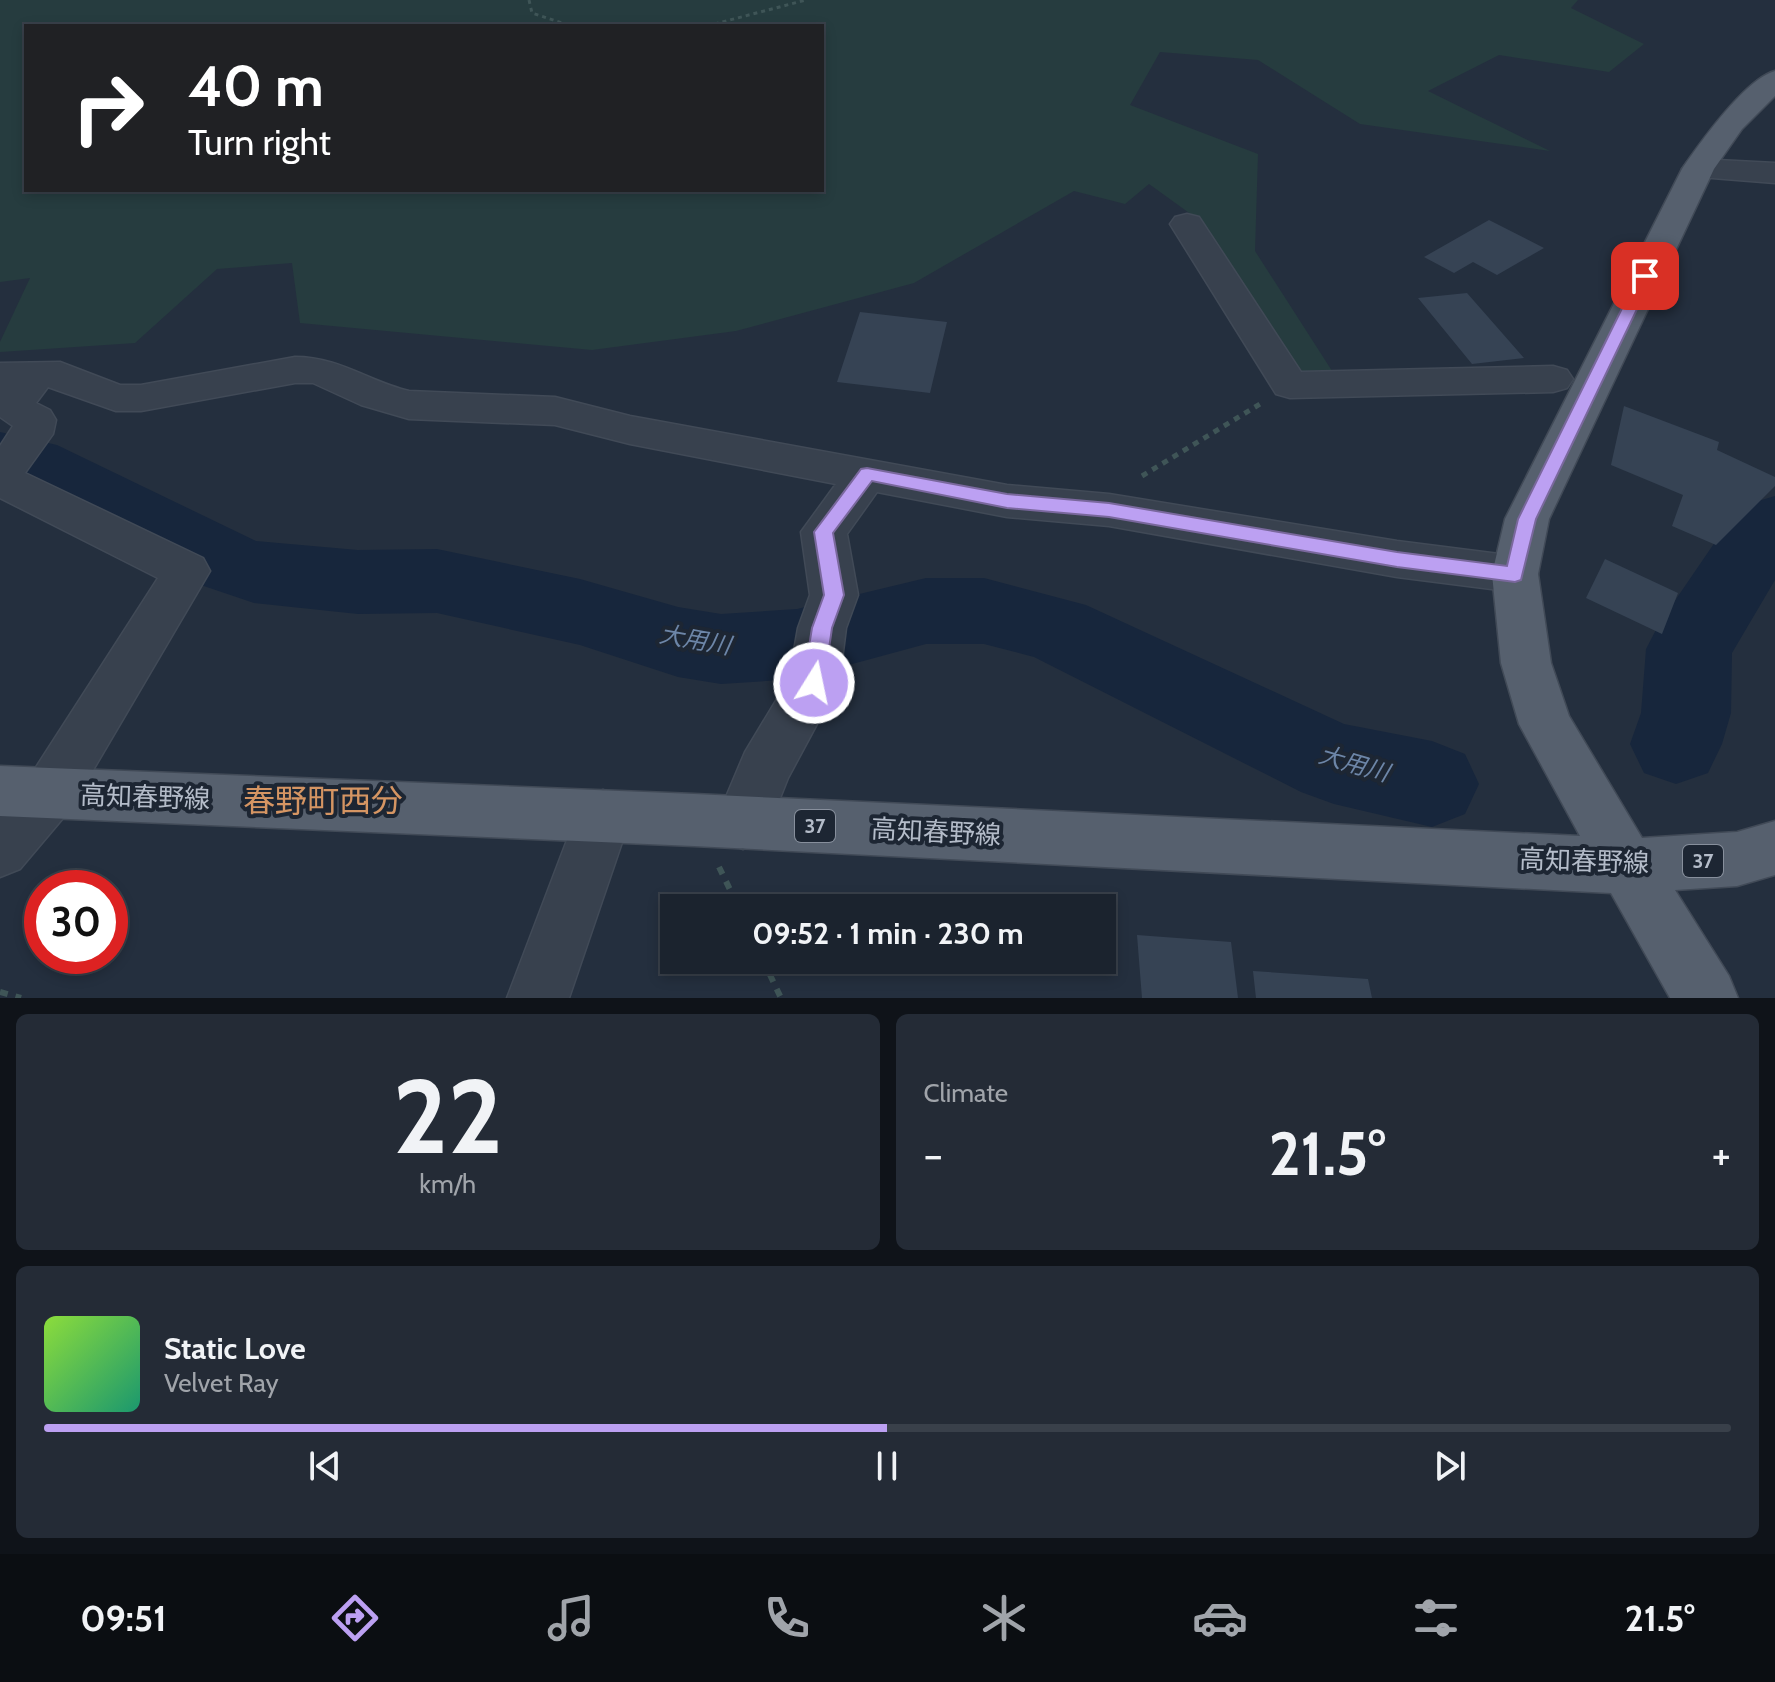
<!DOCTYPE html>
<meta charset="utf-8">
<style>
:root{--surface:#1b232e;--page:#242b36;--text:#f1f3f6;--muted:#a0a4aa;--line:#39404a;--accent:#bca0f2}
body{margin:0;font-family:Cabin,"Noto Sans JP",sans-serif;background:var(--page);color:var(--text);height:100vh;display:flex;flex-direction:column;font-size:30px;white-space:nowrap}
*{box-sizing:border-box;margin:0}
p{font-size:26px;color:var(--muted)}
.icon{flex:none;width:44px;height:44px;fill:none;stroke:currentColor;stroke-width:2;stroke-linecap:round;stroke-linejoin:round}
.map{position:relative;height:998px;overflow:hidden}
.sheet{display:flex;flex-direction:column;gap:16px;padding:16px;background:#0f1319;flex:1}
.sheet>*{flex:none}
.top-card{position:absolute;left:24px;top:24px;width:800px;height:168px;border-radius:0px;box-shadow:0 4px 12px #0003,0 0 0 2px var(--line);background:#202124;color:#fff;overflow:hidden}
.speed{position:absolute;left:24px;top:870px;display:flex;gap:16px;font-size:40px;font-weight:700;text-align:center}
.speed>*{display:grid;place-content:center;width:104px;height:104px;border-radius:50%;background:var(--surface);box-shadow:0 4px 12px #0003,0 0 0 2px var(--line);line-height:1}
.speed .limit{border:12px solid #d22;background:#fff;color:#111}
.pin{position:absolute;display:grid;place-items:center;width:68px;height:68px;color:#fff;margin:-34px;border-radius:16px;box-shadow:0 4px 12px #0006}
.me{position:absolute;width:88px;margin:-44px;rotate:10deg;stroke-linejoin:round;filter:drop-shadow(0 0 6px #0008)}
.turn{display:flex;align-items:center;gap:28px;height:168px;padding:0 32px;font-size:36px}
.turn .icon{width:104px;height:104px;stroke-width:2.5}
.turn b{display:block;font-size:56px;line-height:68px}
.big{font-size:60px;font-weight:700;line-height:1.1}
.sheet .widget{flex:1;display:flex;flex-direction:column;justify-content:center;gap:12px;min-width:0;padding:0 28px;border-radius:12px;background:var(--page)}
.sheet .dial{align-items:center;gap:0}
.dial b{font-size:104px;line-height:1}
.song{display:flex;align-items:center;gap:24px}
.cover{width:96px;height:96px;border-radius:12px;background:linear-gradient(135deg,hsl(90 70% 55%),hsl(160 70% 35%))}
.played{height:8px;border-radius:4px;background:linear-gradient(90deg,var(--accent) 50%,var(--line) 50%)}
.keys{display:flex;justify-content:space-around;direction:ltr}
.heat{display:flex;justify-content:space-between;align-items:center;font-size:44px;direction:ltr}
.sheet .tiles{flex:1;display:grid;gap:16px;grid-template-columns:1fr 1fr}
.widget:last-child{grid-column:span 2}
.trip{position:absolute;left:660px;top:894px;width:456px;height:80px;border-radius:0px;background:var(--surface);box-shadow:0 4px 12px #0003,0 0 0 2px var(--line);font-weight:700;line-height:80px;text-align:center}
.menu{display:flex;height:128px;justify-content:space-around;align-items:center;background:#0b0e12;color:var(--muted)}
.menu .icon{width:56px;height:56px}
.menu .current{color:var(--accent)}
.menu b{font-size:36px;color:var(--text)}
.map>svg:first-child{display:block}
.green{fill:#263c3f;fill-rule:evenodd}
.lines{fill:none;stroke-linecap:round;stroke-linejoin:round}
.river{fill:#17263c;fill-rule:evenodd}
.building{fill:#364354}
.minor-casing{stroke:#414a57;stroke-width:3}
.major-casing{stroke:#414a57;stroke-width:3}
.path-far2{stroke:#3f5557;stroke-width:3;stroke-dasharray:4 4;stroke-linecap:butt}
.path-far1{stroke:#3f5557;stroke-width:5;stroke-dasharray:6 6;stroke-linecap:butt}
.path{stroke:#3f5557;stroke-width:6;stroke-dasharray:8 8;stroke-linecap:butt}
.minor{fill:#38414e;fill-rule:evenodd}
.major{fill:#56606e;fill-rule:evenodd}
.route{fill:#bca0f2;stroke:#7a689d;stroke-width:2}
.labels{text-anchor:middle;stroke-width:8;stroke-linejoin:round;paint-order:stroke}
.shield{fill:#1d2633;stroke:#878f9c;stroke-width:2}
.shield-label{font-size:20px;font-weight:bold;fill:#b4bcc9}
.water-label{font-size:24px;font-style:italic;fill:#6d86a8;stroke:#1d2633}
.near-street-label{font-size:26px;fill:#b4bcc9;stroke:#1d2633}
.near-quarter-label{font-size:32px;fill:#d59563;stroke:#1d2633}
</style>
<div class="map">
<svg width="1775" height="998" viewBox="0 0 1775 998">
<rect width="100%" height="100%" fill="#242f3e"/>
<!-- green -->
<path class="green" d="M 0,0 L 1578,0 L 1571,8 L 1644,44 L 1609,72 L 1499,55 L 1428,91 L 1550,151 L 1360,124 L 1258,60 L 1160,52 L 1130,105 L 1258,154 L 1255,251 L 1334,374 L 1300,372 L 1192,215 L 1149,184 L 1125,204 L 1074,191 L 914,283 L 736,331 L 592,350 L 300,323 L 292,263 L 217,269 L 135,343 L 0,352 L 0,342 L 30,278 L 0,282 ZM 26,26 L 822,26 L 822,190 L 26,190 Z"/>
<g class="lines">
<!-- river -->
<path class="river" d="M 0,432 L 57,445 L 256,541 L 358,550 L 437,549 L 580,579 L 678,607 L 721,614 L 797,609 L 926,578 L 984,578 L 1086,605 L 1344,724 L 1432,741 L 1465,754 L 1479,784 L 1465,814 L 1432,827 L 1334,804 L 1301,792 L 1034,657 L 984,644 L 926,644 L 797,679 L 721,684 L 678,677 L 580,645 L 437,613 L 358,614 L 254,603 L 189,581 L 12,486 L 0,484 Z
M 1775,496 L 1775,580 L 1732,653 L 1731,713 L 1722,744 L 1708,773 L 1676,784 L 1644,773 L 1630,744 L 1641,713 L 1646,649 L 1659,624 L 1726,526 L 1748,504 Z"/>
</g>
<!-- building -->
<path class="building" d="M 1489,220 L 1544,248 L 1497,275 L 1473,262 L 1454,273 L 1424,257 Z
M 1467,293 L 1524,358 L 1472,364 L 1418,298 Z
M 860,312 L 947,322 L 930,393 L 837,382 Z
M 1624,406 L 1719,442 L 1717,450 L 1775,477 L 1775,486 L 1716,545 L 1672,526 L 1683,495 L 1611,465 Z
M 1605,559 L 1678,593 L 1662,634 L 1586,598 Z
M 1137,935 L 1231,942 L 1238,998 L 1142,998 Z
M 1253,971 L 1368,979 L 1372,998 L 1256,998 Z"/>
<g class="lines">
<defs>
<path id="minor" d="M 1698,159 L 1775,163 L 1775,183 L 1687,176 L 1682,169 L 1687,162 Z
M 1187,214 L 1199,217 L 1301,372 L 1553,366 L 1567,370 L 1573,379 L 1567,388 L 1553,392 L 1290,398 L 1276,394 L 1170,224 L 1175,217 Z
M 295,357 C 339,357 368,381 409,391 L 555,397 L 630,416 L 1007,485 L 1109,494 L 1397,541 L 1515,556 L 1532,561 L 1538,574 L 1532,587 L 1515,592 L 1397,577 L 1109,526 L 1007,517 L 877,492 L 847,534 L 858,595 L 846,628 L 839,683 L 788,778 L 763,841 L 743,849 L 723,841 L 715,823 L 745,752 L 789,679 L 798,628 L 810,595 L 801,532 L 836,484 L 630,444 L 555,425 L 409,419 L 361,405 L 313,383 L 295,383 L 141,411 L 116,411 L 48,387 L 36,403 L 50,410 L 56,420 L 53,434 L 25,473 L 203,558 L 210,571 L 69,811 L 20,869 L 0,877 L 0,809 L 31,775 L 158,578 L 0,498 L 0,446 L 13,426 L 0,417 L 0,363 L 60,362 L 120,385 L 141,385 Z
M 603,790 L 623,798 L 631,816 L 569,998 L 507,998 L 583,798 Z"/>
<path id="major" d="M 1775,71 L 1775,96 L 1742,129 L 1714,169 L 1549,519 L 1538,574 L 1551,663 L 1569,716 L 1642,838 L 1737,832 L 1775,821 L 1775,875 L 1737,886 L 1675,890 L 1729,976 L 1738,998 L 1670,998 L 1611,893 L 694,846 L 0,816 L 0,766 L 694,794 L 1580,836 L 1519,724 L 1501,663 L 1492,574 L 1505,519 L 1682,169 C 1700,143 1745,79 1775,71 Z"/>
</defs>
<!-- minor casing -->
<use href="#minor" class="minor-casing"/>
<!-- major casing -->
<use href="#major" class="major-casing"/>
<!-- path-far2 -->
<path class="path-far2" d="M 529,0 L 532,13 L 571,26
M 707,26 L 806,0"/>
<!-- path-far1 -->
<path class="path-far1" d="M 1142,476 L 1260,404"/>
<!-- path -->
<path class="path" d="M 719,867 L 739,908
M 763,960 L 781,998
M 0,992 L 21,998"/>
<!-- minor -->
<use href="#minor" class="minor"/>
<!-- major -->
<use href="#major" class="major"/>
</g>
<!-- route -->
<path class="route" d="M 1645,272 L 1653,276 L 1536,519 L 1521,580 L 1515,582 L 1397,567 L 1109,517 L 1007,508 L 872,481 L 833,533 L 844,595 L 832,628 L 824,683 L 821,689 L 814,691 L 806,689 L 803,683 L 812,628 L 824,595 L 814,532 L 861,469 L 867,468 L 1007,494 L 1109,503 L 1397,552 L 1507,566 L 1518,519 L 1638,276 Z"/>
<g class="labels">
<!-- shield labels -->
<g class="shield">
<rect x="795" y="810" width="40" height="32" rx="6"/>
<rect x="1683" y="845" width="40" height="32" rx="6"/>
</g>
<g class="shield-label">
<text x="815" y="833">37</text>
<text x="1703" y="868">37</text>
</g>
<!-- water labels -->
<g class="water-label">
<text transform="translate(695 640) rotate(10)" y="8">大用川</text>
<text transform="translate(1354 764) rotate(16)" y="8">大用川</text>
</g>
<!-- near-street labels -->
<g class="near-street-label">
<text transform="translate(145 797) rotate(2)" y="9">高知春野線</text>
<text transform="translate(936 832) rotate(3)" y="9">高知春野線</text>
<text transform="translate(1584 861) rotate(2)" y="9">高知春野線</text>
</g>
<!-- near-quarter labels -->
<g class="near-quarter-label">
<text x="323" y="812">春野町西分</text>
</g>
</g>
</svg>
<div class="speed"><div class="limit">30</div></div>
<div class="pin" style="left:1645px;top:276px;background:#d93025"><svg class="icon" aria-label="arrive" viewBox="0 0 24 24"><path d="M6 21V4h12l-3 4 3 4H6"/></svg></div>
<svg class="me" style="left:814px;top:683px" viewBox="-20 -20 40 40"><circle r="17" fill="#bca0f2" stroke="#fff" stroke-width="3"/><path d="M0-11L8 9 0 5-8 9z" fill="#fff"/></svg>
<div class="trip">09:52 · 1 min · 230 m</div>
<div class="top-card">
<div class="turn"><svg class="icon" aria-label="right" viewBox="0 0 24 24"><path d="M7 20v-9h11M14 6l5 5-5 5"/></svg><div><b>40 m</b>Turn right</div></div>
</div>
</div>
<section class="sheet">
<div class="tiles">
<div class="widget dial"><b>22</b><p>km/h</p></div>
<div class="widget"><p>Climate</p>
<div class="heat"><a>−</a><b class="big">21.5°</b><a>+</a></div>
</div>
<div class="widget">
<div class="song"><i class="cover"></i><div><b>Static Love</b><p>Velvet Ray</p></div></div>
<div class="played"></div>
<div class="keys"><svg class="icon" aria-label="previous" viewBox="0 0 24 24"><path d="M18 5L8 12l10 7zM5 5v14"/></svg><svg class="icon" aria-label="pause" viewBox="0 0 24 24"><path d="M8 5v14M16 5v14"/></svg><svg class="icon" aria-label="next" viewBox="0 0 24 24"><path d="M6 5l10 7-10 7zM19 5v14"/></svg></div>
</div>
</div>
</section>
<nav class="menu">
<b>09:51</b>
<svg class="icon current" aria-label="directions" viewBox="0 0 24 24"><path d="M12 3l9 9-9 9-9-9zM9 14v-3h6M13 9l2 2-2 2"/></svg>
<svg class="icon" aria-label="music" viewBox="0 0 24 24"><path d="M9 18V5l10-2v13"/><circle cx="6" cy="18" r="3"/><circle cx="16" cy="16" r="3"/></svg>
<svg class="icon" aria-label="phone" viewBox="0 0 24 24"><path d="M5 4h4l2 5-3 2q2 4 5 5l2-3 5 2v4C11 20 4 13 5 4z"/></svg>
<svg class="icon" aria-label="climate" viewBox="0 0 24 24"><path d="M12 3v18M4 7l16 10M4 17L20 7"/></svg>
<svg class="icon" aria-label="car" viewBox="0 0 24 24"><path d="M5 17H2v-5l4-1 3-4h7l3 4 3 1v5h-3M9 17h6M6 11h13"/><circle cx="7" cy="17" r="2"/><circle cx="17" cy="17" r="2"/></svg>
<svg class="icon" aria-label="filters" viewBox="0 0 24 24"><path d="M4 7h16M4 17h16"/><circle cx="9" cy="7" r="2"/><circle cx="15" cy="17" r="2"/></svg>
<b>21.5°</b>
</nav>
